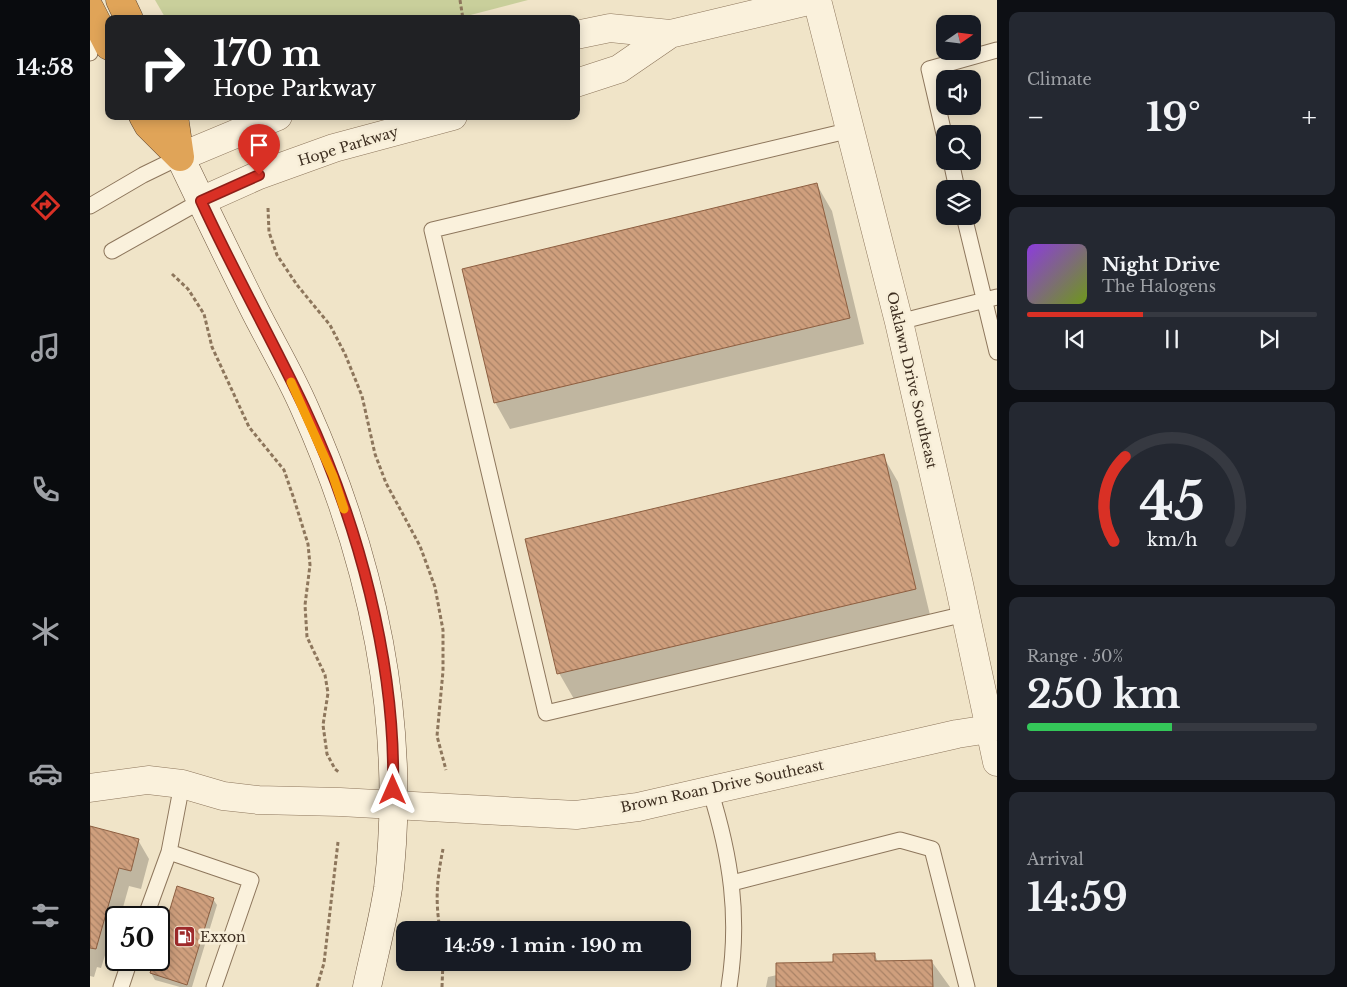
<!DOCTYPE html>
<meta charset="utf-8">
<style>
:root{--surface:#171b24;--page:#242831;--text:#f1f3f6;--muted:#9ea1a6;--line:#363941;--accent:#d93025}
body{margin:0;font-family:"Libre Baskerville",serif;background:var(--page);color:var(--text);height:100vh;display:flex;flex-direction:column;font-size:19px;white-space:nowrap}
*{box-sizing:border-box;margin:0}
p{font-size:16px;color:var(--muted)}
.icon{flex:none;width:28px;height:28px;fill:none;stroke:currentColor;stroke-width:2;stroke-linecap:round;stroke-linejoin:round}
.map{position:relative;flex:1;overflow:hidden}
.details{display:flex;flex-direction:column;gap:12px;padding:12px;background:#0d0f14;width:350px}
.details>*{flex:none}
.hud{position:absolute;left:15px;top:15px;width:475px;height:105px;border-radius:10px;box-shadow:0 2px 12px #0003;background:#202124;color:#fff;overflow:hidden}
.needle{width:32px;rotate:76deg}
.buttons{position:absolute;left:846px;top:15px;display:grid;gap:10px}
.buttons a{display:grid;place-items:center;width:45px;height:45px;border-radius:10px;background:var(--surface);box-shadow:0 2px 12px #0003;font-size:25px}
.speed{position:absolute;left:15px;top:906px;display:flex;gap:10px;font-size:25px;font-weight:700;text-align:center}
.speed>*{display:grid;place-content:center;width:65px;height:65px;border-radius:50%;background:var(--surface);box-shadow:0 2px 12px #0003;line-height:1}
.speed .limit{border:2px solid #111;border-radius:8px;background:#fff;color:#111}
.pin{position:absolute;display:grid;place-items:center;width:42px;height:42px;color:#fff;margin:-51px -21px;border-radius:50% 50% 50% 0;rotate:-45deg;box-shadow:0 0 5px #0007}
.pin .icon{rotate:45deg}
.me{position:absolute;width:55px;margin:-28px;rotate:0deg;stroke-linejoin:round;filter:drop-shadow(0 0 4px #0008)}
.turn{display:flex;align-items:center;gap:18px;height:105px;padding:0 25px;font-size:22px}
.turn .icon{width:65px;height:65px;stroke-width:2.5}
.turn b{display:block;font-size:35px;line-height:42px}
.big{font-size:38px;font-weight:700;line-height:1.1}
.details .card{flex:1;display:flex;flex-direction:column;justify-content:center;gap:8px;min-width:0;padding:0 18px;border-radius:10px;background:var(--page)}
.details .dial{align-items:center;gap:0}
.dial svg{height:130px;overflow:visible;fill:none;stroke:var(--line);stroke-width:7;stroke-linecap:round;text-anchor:middle}
.dial text{fill:var(--text);stroke:none}
.song{display:flex;align-items:center;gap:15px}
.cover{width:60px;height:60px;border-radius:8px;background:linear-gradient(135deg,hsl(270 70% 55%),hsl(80 70% 35%))}
.played{height:5px;border-radius:2px;background:linear-gradient(90deg,var(--accent) 40%,var(--line) 40%)}
.keys{display:flex;justify-content:space-around;direction:ltr}
.heat{display:flex;justify-content:space-between;align-items:center;font-size:28px;direction:ltr}
.charge{height:8px;border-radius:4px;background:linear-gradient(90deg,#34c759 50%,var(--line) 0)}
.trip{position:absolute;left:306px;top:921px;width:295px;height:50px;border-radius:10px;background:var(--surface);box-shadow:0 2px 12px #0003;font-weight:700;line-height:50px;text-align:center}
main{display:flex;flex:1;min-height:0}
.tabs{display:flex;flex-direction:column;width:90px;justify-content:space-around;align-items:center;background:#090b0e;color:var(--muted)}
.tabs .icon{width:35px;height:35px}
.tabs .selected{color:var(--accent)}
.tabs b{font-size:22px;color:var(--text)}
.map>svg:first-child{display:block}
.green{fill:#c9cf9b}
.shadow{fill:#0003}
.building{fill:url(#building-back-hatch);stroke:#8d5f41}
.lines{fill:none;stroke-linecap:round;stroke-linejoin:round}
.service-casing{stroke:#8d765c;stroke-width:17}
.minor-casing{stroke:#8d765c;stroke-width:29}
.tertiary-casing{stroke:#8d765c;stroke-width:29}
.secondary-casing{stroke:#6f573f;stroke-width:29}
.motorway-casing{stroke:#5b4430;stroke-width:29}
.path{stroke:#8d765c;stroke-width:3;stroke-dasharray:4 2.5;stroke-linecap:butt}
.service{stroke:#faf1dc;stroke-width:15}
.minor{stroke:#faf1dc;stroke-width:28}
.tertiary{stroke:#faf1dc;stroke-width:28}
.secondary{stroke:#faf1dc;stroke-width:28}
.motorway{stroke:#e0a458;stroke-width:28}
.route-casing{stroke:#8d1f18;stroke-width:12}
.route{stroke:#d93025;stroke-width:9}
.slow{stroke:#f59e0b;stroke-width:9}
.labels{text-anchor:middle;stroke-width:5;stroke-linejoin:round;paint-order:stroke}
.street-label{font-size:14px;fill:#3d2e20;stroke:#f7eed8}
.poi-label{font-size:14px;fill:#3d2e20;stroke:#f7eed8;text-anchor:start}
</style>
<main>
<nav class="tabs">
<b>14:58</b>
<svg class="icon selected" aria-label="directions" viewBox="0 0 24 24"><path d="M12 3l9 9-9 9-9-9zM9 14v-3h6M13 9l2 2-2 2"/></svg>
<svg class="icon" aria-label="music" viewBox="0 0 24 24"><path d="M9 18V5l10-2v13"/><circle cx="6" cy="18" r="3"/><circle cx="16" cy="16" r="3"/></svg>
<svg class="icon" aria-label="phone" viewBox="0 0 24 24"><path d="M5 4h4l2 5-3 2q2 4 5 5l2-3 5 2v4C11 20 4 13 5 4z"/></svg>
<svg class="icon" aria-label="climate" viewBox="0 0 24 24"><path d="M12 3v18M4 7l16 10M4 17L20 7"/></svg>
<svg class="icon" aria-label="car" viewBox="0 0 24 24"><path d="M5 17H2v-5l4-1 3-4h7l3 4 3 1v5h-3M9 17h6M6 11h13"/><circle cx="7" cy="17" r="2"/><circle cx="17" cy="17" r="2"/></svg>
<svg class="icon" aria-label="filters" viewBox="0 0 24 24"><path d="M4 7h16M4 17h16"/><circle cx="9" cy="7" r="2"/><circle cx="15" cy="17" r="2"/></svg>
</nav>
<div class="map">
<svg width="907" height="987" viewBox="0 0 907 987">
<defs>
<pattern id="building-back-hatch" width="6" height="6" patternUnits="userSpaceOnUse" patternTransform="scale(1.25)"><rect width="6" height="6" fill="#cf9f7d"/><path d="M-1 5l2 2M0 0l6 6M5-1l2 2" fill="none" stroke="#a98266"/></pattern>
</defs>
<rect width="100%" height="100%" fill="#f0e4c8"/>
<!-- green -->
<path class="green" d="M 65,0 L 438,0 L 365,19 L 76,19 Z"/>
<!-- shadow -->
<path class="shadow" d="M 727,185 L 742,211 L 774,344 L 420,429 L 405,402 Z
M 793,456 L 808,482 L 840,615 L 484,699 L 469,673 Z
M 0,835 L 48,840 L 59,859 L 51,889 L 39,886 L 30,918 L 26,918 L 26,931 L 21,950 L 17,949 L 11,968 L 7,967 L 4,977 L 0,976 Z
M 88,888 L 123,899 L 127,905 L 102,987 L 90,987 L 65,980 L 61,973 L 66,960 L 69,960 L 69,950 Z
M 784,954 L 789,963 L 842,962 L 860,987 L 676,987 L 678,977 Z"/>
<!-- building -->
<path class="building" d="M 727,183 L 760,318 L 404,403 L 372,269 Z
M 794,454 L 826,589 L 467,674 L 435,539 Z
M 0,826 L 49,839 L 41,871 L 29,868 L 6,949 L 0,948 Z
M 87,886 L 124,898 L 97,985 L 60,973 L 64,960 L 69,960 L 69,945 Z
M 785,953 L 785,961 L 842,960 L 843,987 L 686,987 L 686,963 L 743,962 L 743,954 Z"/>
<g class="lines">
<defs>
<path id="service" d="M 0,26 L 0,53
M 761,130 L 342,230 L 456,713 L 875,614
M 855,138 L 839,69 L 907,50
M 861,161 L 867,189
M 0,206 L 53,175 L 90,157
M 874,216 L 907,352
M 22,251 L 111,201
M 809,322 L 907,297
M 92,784 L 79,852 L 161,880 L 124,987
M 620,790 C 641,857 650,917 639,987
M 642,883 L 810,840 L 842,849 L 877,987
M 55,918 L 79,852
M 31,987 L 40,960"/>
<path id="minor" d="M 727,0 L 809,322 L 869,584 L 907,762
M 0,788 L 58,780 L 92,784 L 133,796 L 168,800 L 250,802 L 486,815 L 548,807 L 867,734 L 899,729"/>
<path id="tertiary" d="M 486,35 L 520,28 L 580,34 L 723,0
M 486,83 L 529,69 L 580,34
M 90,157 L 188,116
M 111,201 L 169,175 L 244,148 L 363,116"/>
<path id="secondary" d="M 90,157 C 114,207 138,257 163,307 C 180,341 200,374 215,409 C 282,559 318,723 298,888 C 293,921 284,954 277,987"/>
<path id="motorway" d="M 30,0 L 39,19
M 0,9 L 19,46
M 53,116 L 58,125 L 90,157
M 84,116 L 90,157"/>
</defs>
<!-- service casing -->
<use href="#service" class="service-casing"/>
<!-- minor casing -->
<use href="#minor" class="minor-casing"/>
<!-- tertiary casing -->
<use href="#tertiary" class="tertiary-casing"/>
<!-- secondary casing -->
<use href="#secondary" class="secondary-casing"/>
<!-- motorway casing -->
<use href="#motorway" class="motorway-casing"/>
<!-- path -->
<path class="path" d="M 370,0 L 373,19
M 178,208 L 179,232 L 187,255 L 207,285 L 240,325 L 255,354 L 272,396 L 285,454 L 296,483 L 330,546 L 345,587 L 353,630 L 353,671 L 347,736 L 356,770
M 82,274 L 98,289 L 114,314 L 122,347 L 159,427 L 194,470 L 204,499 L 218,544 L 220,565 L 215,605 L 217,637 L 235,675 L 238,693 L 233,725 L 237,754 L 245,769 L 250,773
M 350,930 C 345,899 347,879 353,849
M 227,987 L 234,963 L 248,842
M 352,987 L 353,962"/>
<!-- service -->
<use href="#service" class="service"/>
<!-- minor -->
<use href="#minor" class="minor"/>
<!-- tertiary -->
<use href="#tertiary" class="tertiary"/>
<!-- secondary -->
<use href="#secondary" class="secondary"/>
<!-- motorway -->
<use href="#motorway" class="motorway"/>
</g>
<g class="lines">
<defs>
<path id="route" d="M 169,175 L 111,201 C 143,271 181,337 214,407 C 268,522 306,662 303,790"/>
</defs>
<!-- route casing -->
<use href="#route" class="route-casing"/>
<!-- route -->
<use href="#route" class="route"/>
<!-- slow -->
<path class="slow" d="M 201,382 L 243,476 L 254,509"/>
</g>
<!-- icons -->
<defs>
<symbol id="fuel-square" viewBox="-11 -11 22 22"><rect x="-9" y="-9" width="18" height="18" rx="4" fill="#9e2a2b" stroke="#f7eed8"/><path d="M-5.5-6h7V0h2V4h1.3V-2.5L3-4.5l.8-.8L6-3V5H2.5V1h-1V6h-7ZM-4.2-4.7v3.2H.2V-4.7Z" fill="#fff"/></symbol>
</defs>
<g fill-rule="evenodd">
<use href="#fuel-square" x="82" y="924" width="25" height="25"/>
</g>
<g class="labels">
<!-- street labels -->
<g class="street-label">
<text transform="translate(258 146) rotate(-17)" y="5">Hope Parkway</text>
<text transform="translate(822 380) rotate(77)" y="5">Oaklawn Drive Southeast</text>
<text transform="translate(632 786) rotate(-12)" y="5">Brown Roan Drive Southeast</text>
</g>
<!-- poi labels -->
<g class="poi-label">
<text x="110" y="942">Exxon</text>
</g>
</g>
</svg>
<div class="buttons">
<a><svg class="needle" viewBox="-14 -14 28 28"><path d="M0-13l5 13h-10z" fill="#e53935"/><path d="M0 13l5-13h-10z" fill="#9ea1a6"/></svg></a>
<a><svg class="icon" aria-label="sound" viewBox="0 0 24 24"><path d="M4 9h4l5-4v14l-5-4H4zM17 9q2 3 0 6"/></svg></a>
<a><svg class="icon" aria-label="search" viewBox="0 0 24 24"><circle cx="10" cy="10" r="6"/><path d="M15 15l6 6"/></svg></a>
<a><svg class="icon" aria-label="layers" viewBox="0 0 24 24"><path d="M12 4l9 5-9 5-9-5zM3 14l9 5 9-5"/></svg></a>
</div>
<div class="speed"><div class="limit">50</div></div>
<div class="pin" style="left:169px;top:175px;background:#d93025"><svg class="icon" aria-label="arrive" viewBox="0 0 24 24"><path d="M6 21V4h12l-3 4 3 4H6"/></svg></div>
<svg class="me" style="left:303px;top:790px" viewBox="-20 -20 40 40"><path d="M0-17L14 15 0 8-14 15z" fill="#d93025" stroke="#fff" stroke-width="4"/></svg>
<div class="trip">14:59 · 1 min · 190 m</div>
<div class="hud">
<div class="turn"><svg class="icon" aria-label="right" viewBox="0 0 24 24"><path d="M7 20v-9h11M14 6l5 5-5 5"/></svg><div><b>170 m</b>Hope Parkway</div></div>
</div>
</div>
<section class="details">
<div class="card"><p>Climate</p>
<div class="heat"><a>−</a><b class="big">19°</b><a>+</a></div>
</div>
<div class="card">
<div class="song"><i class="cover"></i><div><b>Night Drive</b><p>The Halogens</p></div></div>
<div class="played"></div>
<div class="keys"><svg class="icon" aria-label="previous" viewBox="0 0 24 24"><path d="M18 5L8 12l10 7zM5 5v14"/></svg><svg class="icon" aria-label="pause" viewBox="0 0 24 24"><path d="M8 5v14M16 5v14"/></svg><svg class="icon" aria-label="next" viewBox="0 0 24 24"><path d="M6 5l10 7-10 7zM19 5v14"/></svg></div>
</div>
<div class="card dial"><svg viewBox="0 0 100 80">
<path d="M14 69A42 42 0 1 1 86 69"/>
<path d="M14 69A42 42 0 0 1 21 17" stroke="#d93025"/>
<text x="50" y="56" font-size="32" font-weight="700">45</text>
<text x="50" y="72" font-size="11">km/h</text>
</svg></div>
<div class="card"><p>Range · 50%</p><b class="big">250 km</b><div class="charge"></div></div>
<div class="card"><p>Arrival</p><b class="big">14:59</b></div>
</section>
</main>
